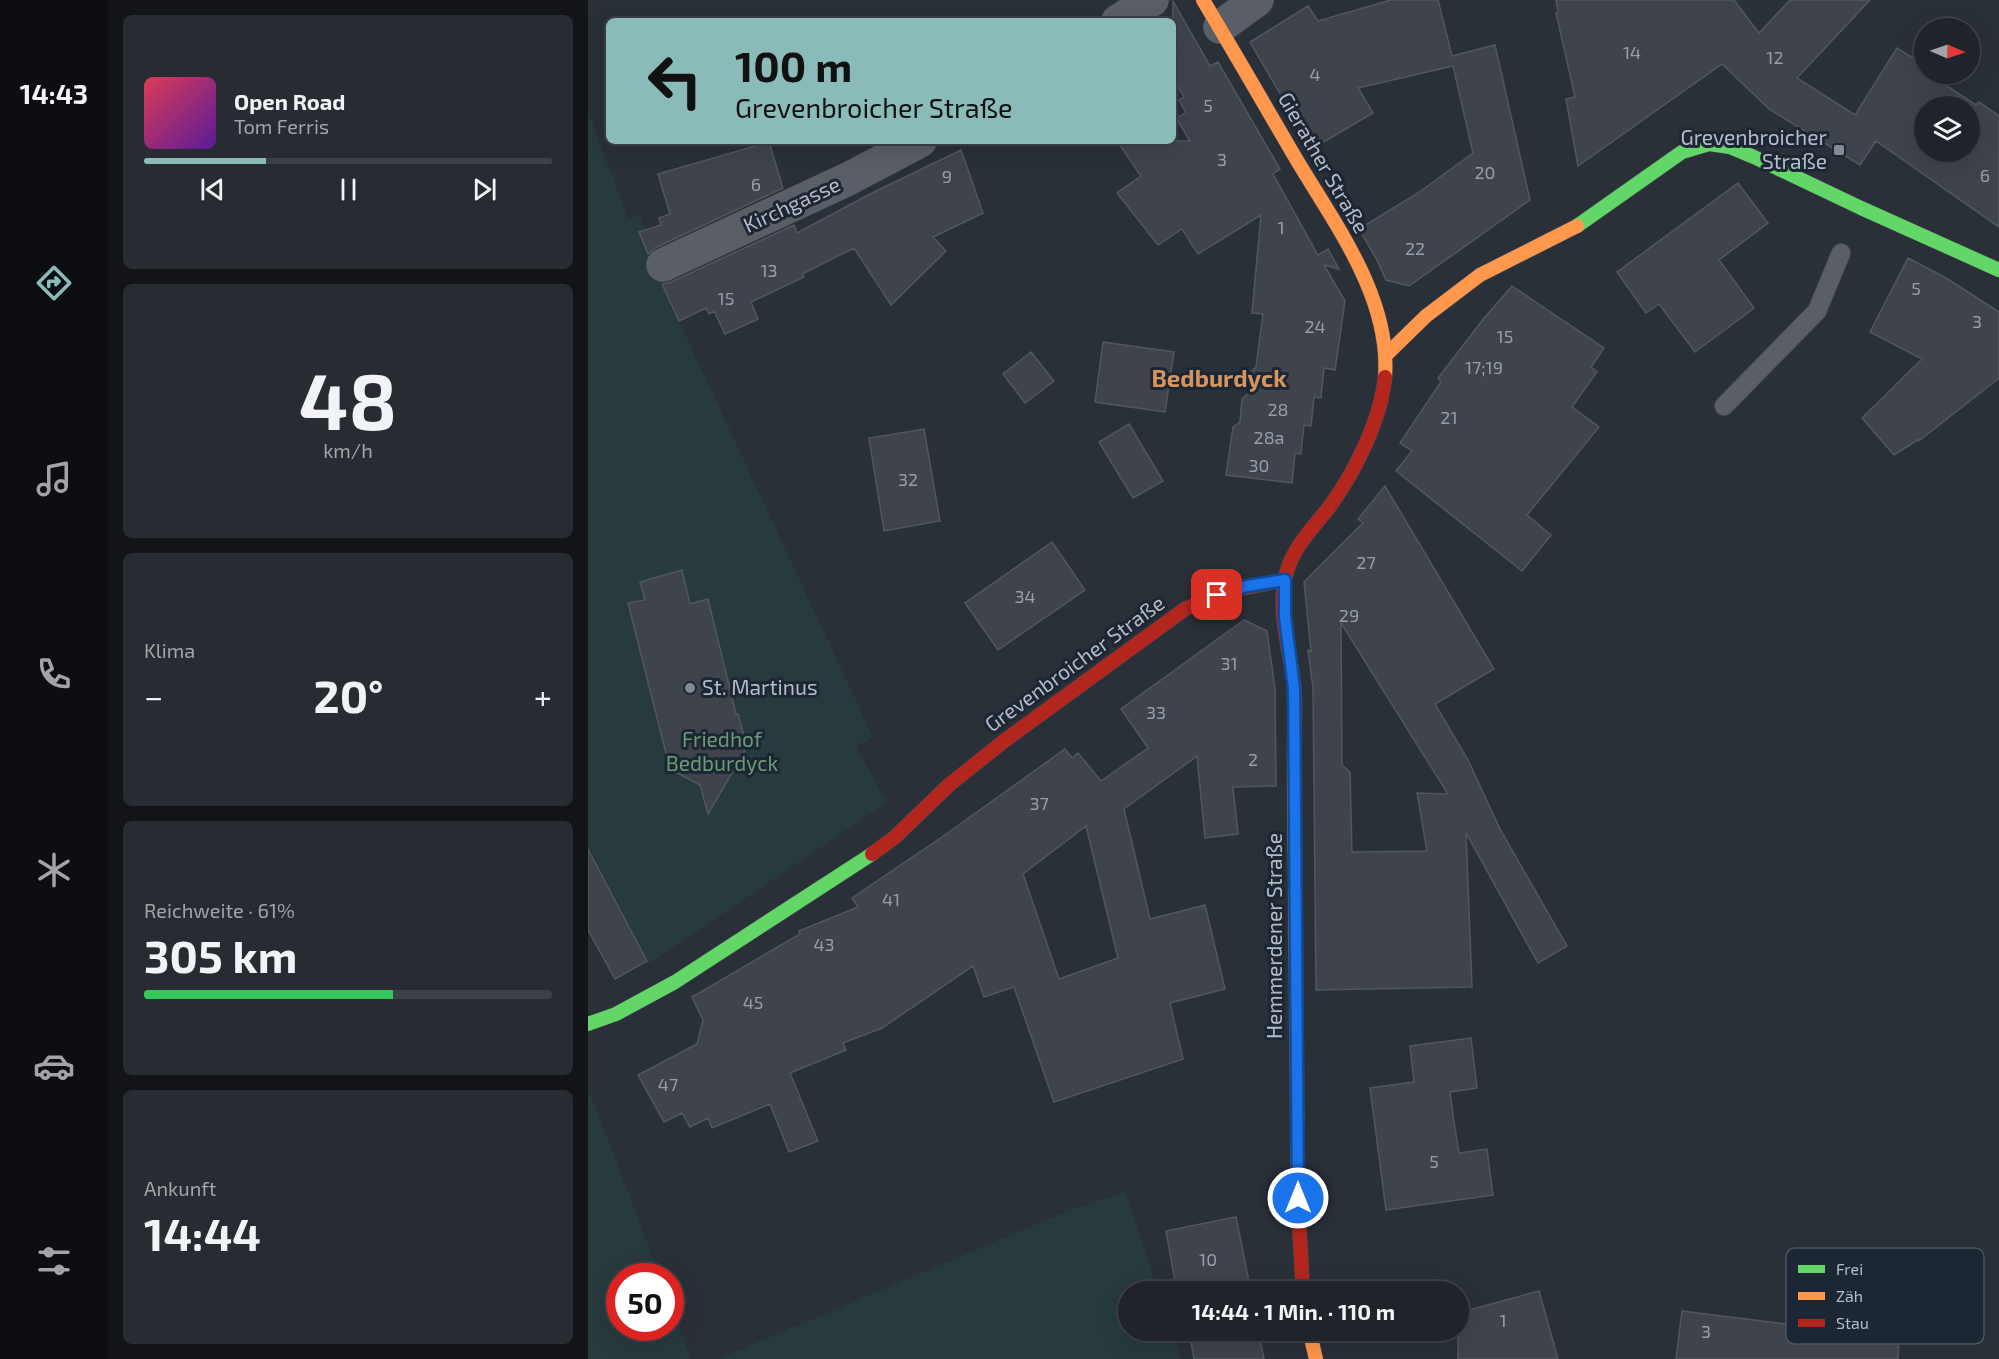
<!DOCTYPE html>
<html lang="de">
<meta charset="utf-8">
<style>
:root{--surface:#20242a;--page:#282c32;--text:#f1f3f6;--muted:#a2a4a8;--line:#3d4147;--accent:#8bbbb9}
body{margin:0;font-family:"Exo 2",sans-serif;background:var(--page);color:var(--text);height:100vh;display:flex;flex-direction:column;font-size:22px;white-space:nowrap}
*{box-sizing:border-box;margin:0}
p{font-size:20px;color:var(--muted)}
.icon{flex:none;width:33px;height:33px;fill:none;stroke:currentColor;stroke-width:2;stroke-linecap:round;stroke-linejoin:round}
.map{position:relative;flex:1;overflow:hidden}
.sheet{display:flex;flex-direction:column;gap:15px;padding:15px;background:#121417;width:480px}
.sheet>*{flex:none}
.hud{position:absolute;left:18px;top:18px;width:570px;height:126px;border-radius:9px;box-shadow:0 6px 24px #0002,0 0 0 2px var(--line);background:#8bbbb9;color:#111;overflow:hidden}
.needle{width:39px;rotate:92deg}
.buttons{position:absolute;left:1326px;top:18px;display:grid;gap:12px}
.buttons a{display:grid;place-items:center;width:66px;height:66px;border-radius:50%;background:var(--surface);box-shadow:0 6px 24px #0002,0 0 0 2px var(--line);font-size:30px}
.speed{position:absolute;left:18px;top:1263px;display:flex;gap:12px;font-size:30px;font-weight:700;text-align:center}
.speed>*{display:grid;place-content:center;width:78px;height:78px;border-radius:50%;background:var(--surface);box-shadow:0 6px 24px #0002,0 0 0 2px var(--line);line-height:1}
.speed .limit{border:9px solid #d22;background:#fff;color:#111}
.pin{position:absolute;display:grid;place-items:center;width:51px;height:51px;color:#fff;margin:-26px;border-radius:12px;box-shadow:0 3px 9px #0006}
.me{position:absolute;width:66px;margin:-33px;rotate:0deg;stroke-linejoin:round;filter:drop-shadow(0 0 4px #0008)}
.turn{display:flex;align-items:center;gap:21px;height:126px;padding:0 30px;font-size:27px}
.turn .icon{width:78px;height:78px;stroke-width:2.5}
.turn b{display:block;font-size:42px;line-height:51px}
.big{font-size:45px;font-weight:700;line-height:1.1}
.sheet .widget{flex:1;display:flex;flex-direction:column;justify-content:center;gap:9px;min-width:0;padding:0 21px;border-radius:9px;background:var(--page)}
.sheet .dial{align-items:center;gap:0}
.dial b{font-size:78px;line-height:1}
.song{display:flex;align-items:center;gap:18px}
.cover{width:72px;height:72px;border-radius:9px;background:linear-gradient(135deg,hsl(350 70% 55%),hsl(270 70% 35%))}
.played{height:6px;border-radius:3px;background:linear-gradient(90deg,var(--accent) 30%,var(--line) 30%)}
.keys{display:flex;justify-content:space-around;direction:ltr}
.heat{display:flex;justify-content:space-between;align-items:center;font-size:33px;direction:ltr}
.charge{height:9px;border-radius:4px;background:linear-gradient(90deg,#34c759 61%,var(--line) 0)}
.trip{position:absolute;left:530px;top:1281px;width:351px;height:60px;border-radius:30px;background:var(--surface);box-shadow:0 6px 24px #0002,0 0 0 2px var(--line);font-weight:700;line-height:60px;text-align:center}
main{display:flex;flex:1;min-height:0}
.tabs{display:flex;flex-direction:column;width:108px;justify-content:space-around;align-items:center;background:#0d0e11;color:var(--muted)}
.tabs .icon{width:42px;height:42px}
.tabs .on{color:var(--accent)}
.tabs b{font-size:27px;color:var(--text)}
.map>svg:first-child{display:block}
.green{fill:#273a3e}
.building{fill:#3f444c;stroke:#52575f;stroke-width:1.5;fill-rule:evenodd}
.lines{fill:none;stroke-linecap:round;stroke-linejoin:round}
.lane-casing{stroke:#484c55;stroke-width:20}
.street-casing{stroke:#484c55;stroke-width:34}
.fast-casing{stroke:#484c55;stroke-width:15}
.slow-casing{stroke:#484c55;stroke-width:15}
.jam-casing{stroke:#484c55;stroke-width:15}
.lane{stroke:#5a5e66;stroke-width:18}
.street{stroke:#5a5e66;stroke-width:33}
.fast{stroke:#63d668;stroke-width:14}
.slow{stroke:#ff974d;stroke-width:14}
.jam{stroke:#b3261e;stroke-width:14}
.route-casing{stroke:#114b97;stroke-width:15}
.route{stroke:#1a73e8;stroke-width:10}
.poi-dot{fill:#848b96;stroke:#1d2633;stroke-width:2}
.labels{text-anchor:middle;stroke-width:6;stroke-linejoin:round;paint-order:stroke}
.number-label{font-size:18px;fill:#979eaa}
.poi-label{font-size:21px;fill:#b4bcc9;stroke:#1d2633;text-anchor:end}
.street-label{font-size:21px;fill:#b4bcc9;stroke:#1d2633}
.park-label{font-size:21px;fill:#6b9a76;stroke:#1d2633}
.quarter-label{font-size:24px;font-weight:bold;fill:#d59563;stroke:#1d2633}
.key{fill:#1d2633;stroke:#4a5360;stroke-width:1.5}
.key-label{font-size:16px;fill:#b4bcc9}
</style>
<main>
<nav class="tabs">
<b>14:43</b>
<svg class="icon on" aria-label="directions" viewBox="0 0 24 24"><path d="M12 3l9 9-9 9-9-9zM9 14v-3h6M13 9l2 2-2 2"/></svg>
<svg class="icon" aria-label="music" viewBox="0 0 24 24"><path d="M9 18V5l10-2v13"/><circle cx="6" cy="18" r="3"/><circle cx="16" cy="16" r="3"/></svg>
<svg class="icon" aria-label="phone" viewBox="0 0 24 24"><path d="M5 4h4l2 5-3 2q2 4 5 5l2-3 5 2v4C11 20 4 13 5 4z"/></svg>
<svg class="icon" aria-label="climate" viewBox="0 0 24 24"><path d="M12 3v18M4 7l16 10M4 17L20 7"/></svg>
<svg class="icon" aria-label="car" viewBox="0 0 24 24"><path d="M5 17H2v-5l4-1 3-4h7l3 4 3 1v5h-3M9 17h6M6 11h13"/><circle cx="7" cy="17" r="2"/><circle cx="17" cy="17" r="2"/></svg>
<svg class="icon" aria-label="filters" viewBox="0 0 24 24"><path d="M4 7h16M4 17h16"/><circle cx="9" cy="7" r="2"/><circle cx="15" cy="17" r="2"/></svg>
</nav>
<section class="sheet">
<div class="widget">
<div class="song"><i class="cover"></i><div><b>Open Road</b><p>Tom Ferris</p></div></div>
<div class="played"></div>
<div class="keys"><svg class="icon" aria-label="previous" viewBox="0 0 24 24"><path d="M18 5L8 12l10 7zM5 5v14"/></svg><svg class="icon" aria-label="pause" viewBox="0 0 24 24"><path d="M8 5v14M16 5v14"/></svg><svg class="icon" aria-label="next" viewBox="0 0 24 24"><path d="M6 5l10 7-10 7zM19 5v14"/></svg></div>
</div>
<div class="widget dial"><b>48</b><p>km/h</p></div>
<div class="widget"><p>Klima</p>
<div class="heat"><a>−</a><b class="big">20°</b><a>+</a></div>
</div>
<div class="widget"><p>Reichweite · 61%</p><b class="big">305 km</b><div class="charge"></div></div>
<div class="widget"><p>Ankunft</p><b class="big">14:44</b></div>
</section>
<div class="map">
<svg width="1411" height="1359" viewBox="0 0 1411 1359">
<rect width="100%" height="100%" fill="#2a3038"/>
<!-- green -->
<path class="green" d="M 0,111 L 40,219 L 52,215 L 76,289 L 285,737 L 268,746 L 299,803 L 61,963 L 0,846 Z
M 2,1093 L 72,1276 L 32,1276 L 32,1328 L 82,1328 L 83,1305 L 103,1359 L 0,1359 L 0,1095 Z
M 537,1192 L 570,1291 L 540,1292 L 540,1330 L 583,1331 L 593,1359 L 130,1359 L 482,1210 Z"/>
<!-- building -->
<path class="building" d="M 803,0 L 850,0 L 864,56 L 907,45 L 942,200 L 821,286 L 798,280 L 789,260 L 771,229 L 830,193 L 885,153 L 865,66 L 770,88 L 785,113 L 724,149 L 662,42 L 720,6 L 730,21 Z
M 968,0 L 1146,0 L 1171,33 L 1202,0 L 1282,0 L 1209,78 L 1267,115 L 1309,48 L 1336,65 L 1334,69 L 1336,70 L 1336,74 L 1341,74 L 1388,105 L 1391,102 L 1411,116 L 1411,227 L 1288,141 L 1272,165 L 1181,109 L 1134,64 L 990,166 L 978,99 L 987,97 L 968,13 L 970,12 ZM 1336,106 L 1382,106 L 1382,152 L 1336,152 Z
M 585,1 L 622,66 L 630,62 L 692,169 L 685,174 L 730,255 L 740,249 L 751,269 L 736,265 L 757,301 L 747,370 L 736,368 L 733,398 L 726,397 L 723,426 L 716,425 L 713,454 L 707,453 L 704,483 L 638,475 L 645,427 L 652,422 L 654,399 L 661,393 L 664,371 L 668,367 L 675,314 L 664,313 L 673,215 L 610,254 L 594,229 L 570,245 L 529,193 L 553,176 L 529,141 L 602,141 L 588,118 L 598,113 L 591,100 L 596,97 L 585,78 Z
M 181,142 L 195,188 L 67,248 L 60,254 L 51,232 L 73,225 L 71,218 L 82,214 L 70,174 Z
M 373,150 L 395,213 L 345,237 L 358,251 L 303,305 L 266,248 L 214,274 L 216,277 L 163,302 L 170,319 L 137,334 L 126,311 L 121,314 L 118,308 L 91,321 L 74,284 L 83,282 L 206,225 L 209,233 L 284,193 Z
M 1150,183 L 1180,223 L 1131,260 L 1166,308 L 1107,352 L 1071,304 L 1058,313 L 1029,272 Z
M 1320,258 L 1358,278 L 1411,312 L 1411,378 L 1332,440 L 1331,439 L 1306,455 L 1274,418 L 1334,359 L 1282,332 Z
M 924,286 L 1016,348 L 1003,367 L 1009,372 L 984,407 L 1011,427 L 939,515 L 963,535 L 934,571 L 808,471 L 824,451 L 812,443 L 853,382 L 850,378 L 897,317 Z
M 515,342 L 586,352 L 577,412 L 507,402 Z
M 443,352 L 466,381 L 437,403 L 415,374 Z
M 541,424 L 575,481 L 545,498 L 511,442 Z
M 336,429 L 352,521 L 296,531 L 281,438 Z
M 797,486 L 906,669 L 847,704 L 880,760 L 912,829 L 979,946 L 950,963 L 878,833 L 884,987 L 728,990 L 725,688 L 720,650 L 723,651 L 716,582 L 775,523 L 770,519 ZM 753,623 L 860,794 L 829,793 L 839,851 L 764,852 L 762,772 L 754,765 Z
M 464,542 L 497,590 L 410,650 L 377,603 Z
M 94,570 L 102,604 L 120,599 L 148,714 L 150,714 L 159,747 L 120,814 L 112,785 L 82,769 L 40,603 L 57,600 L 52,582 Z
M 656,620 L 679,631 L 687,689 L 688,786 L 645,787 L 650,834 L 617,838 L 609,756 L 536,809 L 562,919 L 617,905 L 637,989 L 582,1003 L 595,1059 L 466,1102 L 426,987 L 396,997 L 385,966 L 294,1028 L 255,1043 L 258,1050 L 202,1073 L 230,1141 L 201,1152 L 182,1104 L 124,1128 L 120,1118 L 102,1127 L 94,1113 L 76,1122 L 50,1075 L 109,1044 L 115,1020 L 104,997 L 212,934 L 211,931 L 270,907 L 264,898 L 354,837 L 477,749 L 484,758 L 490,753 L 513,781 L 560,748 L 533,709 ZM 498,826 L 530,958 L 471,979 L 435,874 Z
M 0,849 L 59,961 L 27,979 L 0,930 Z
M 883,1038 L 889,1088 L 862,1092 L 866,1122 L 871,1153 L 899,1149 L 905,1195 L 798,1210 L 782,1088 L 826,1082 L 822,1046 Z
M 648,1217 L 663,1292 L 589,1292 L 578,1231 Z
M 951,1291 L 970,1359 L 870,1359 L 870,1313 Z
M 1094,1311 L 1311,1338 L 1310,1359 L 1088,1359 Z
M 601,1330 L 670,1330 L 676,1359 L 606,1359 Z"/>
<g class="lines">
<defs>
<path id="lane" d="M 1136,406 L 1229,311 L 1253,253"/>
<path id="street" d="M 530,21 L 564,0
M 632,27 L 669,0
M 75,265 L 260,179 L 332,141"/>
<path id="fast" d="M 989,226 L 1094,152 L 1121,144 L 1142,147 L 1166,157 L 1273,208 L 1411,270
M 0,1024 L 28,1014 L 87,982 L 284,854"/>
<path id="slow" d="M 615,0 C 646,52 677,105 707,157 C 746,223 803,297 797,377
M 797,356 L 838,316 L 892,275 L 989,226
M 706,754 L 710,1204
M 721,1330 L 728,1359"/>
<path id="jam" d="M 706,754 C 706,731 708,707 706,685 C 702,648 688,608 699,571 C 706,546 726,527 742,506 C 767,472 793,419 797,377
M 284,854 L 307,837 L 361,785 L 416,741 L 597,609 L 641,591 L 697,580
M 710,1204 L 715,1292"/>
</defs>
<!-- lane casing -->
<use href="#lane" class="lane-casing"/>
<!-- street casing -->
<use href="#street" class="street-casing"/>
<!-- fast casing -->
<use href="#fast" class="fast-casing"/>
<!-- slow casing -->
<use href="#slow" class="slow-casing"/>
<!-- jam casing -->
<use href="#jam" class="jam-casing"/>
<!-- lane -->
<use href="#lane" class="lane"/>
<!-- street -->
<use href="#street" class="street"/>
<!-- fast -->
<use href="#fast" class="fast"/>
<!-- slow -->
<use href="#slow" class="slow"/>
<!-- jam -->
<use href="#jam" class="jam"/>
</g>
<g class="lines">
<defs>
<path id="route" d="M 629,595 L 659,586 L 697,580 L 697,617 L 706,688 L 710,1198"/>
</defs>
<!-- route casing -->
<use href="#route" class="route-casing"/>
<!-- route -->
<use href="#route" class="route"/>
</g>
<!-- markers -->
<g class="poi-dot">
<rect x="1245" y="144" width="12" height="12" rx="3"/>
<circle cx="102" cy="688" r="6"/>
</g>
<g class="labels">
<!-- number labels -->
<g class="number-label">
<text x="1044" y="59">14</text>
<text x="1187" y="64">12</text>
<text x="727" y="81">4</text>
<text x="620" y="112">5</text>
<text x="634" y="166">3</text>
<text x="897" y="179">20</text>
<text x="1397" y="182">6</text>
<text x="359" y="183">9</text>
<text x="168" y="191">6</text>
<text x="693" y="234">1</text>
<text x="827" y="255">22</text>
<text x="181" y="277">13</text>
<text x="1328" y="295">5</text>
<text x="138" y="305">15</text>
<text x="1389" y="328">3</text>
<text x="727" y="333">24</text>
<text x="917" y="343">15</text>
<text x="896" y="374">17;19</text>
<text x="690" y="416">28</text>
<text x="861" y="424">21</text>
<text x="681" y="444">28a</text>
<text x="671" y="472">30</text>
<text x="320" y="486">32</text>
<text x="778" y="569">27</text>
<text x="437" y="603">34</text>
<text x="761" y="622">29</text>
<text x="641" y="670">31</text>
<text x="568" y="719">33</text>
<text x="665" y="766">2</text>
<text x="451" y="810">37</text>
<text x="303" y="906">41</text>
<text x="236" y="951">43</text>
<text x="165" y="1009">45</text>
<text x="80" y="1091">47</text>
<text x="846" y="1168">5</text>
<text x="620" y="1266">10</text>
<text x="915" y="1327">1</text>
<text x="1118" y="1338">3</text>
</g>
<!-- poi labels -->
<g class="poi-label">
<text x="1239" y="145">Grevenbroicher<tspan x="1239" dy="24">Straße</tspan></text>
<text x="114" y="695" text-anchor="start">St. Martinus</text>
</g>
<!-- street labels -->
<g class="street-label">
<text transform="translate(735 163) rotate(60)" y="7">Gierather Straße</text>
<text transform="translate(204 205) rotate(-25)" y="7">Kirchgasse</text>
<text transform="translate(487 664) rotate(-36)" y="7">Grevenbroicher Straße</text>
<text transform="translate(687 936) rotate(-90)" y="7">Hemmerdener Straße</text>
</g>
<!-- park labels -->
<g class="park-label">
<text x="134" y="747">Friedhof<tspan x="134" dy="24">Bedburdyck</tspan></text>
</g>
<!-- quarter labels -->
<g class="quarter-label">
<text x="631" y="387">Bedburdyck</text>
</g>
</g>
<!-- legend -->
<rect x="1198" y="1248" width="198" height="96" rx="9" class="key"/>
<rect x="1210" y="1265" width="27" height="8" fill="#63d668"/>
<rect x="1210" y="1292" width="27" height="8" fill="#ff974d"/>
<rect x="1210" y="1319" width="27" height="8" fill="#b3261e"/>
<g class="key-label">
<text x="1248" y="1275">Frei</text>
<text x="1248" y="1302">Zäh</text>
<text x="1248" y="1329">Stau</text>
</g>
</svg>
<div class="buttons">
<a><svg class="needle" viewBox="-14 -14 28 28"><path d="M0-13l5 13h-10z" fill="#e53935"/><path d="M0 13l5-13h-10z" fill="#a2a4a8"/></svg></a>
<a><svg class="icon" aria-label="layers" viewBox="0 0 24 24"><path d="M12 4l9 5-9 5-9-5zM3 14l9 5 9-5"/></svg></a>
</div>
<div class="speed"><div class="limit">50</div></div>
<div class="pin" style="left:629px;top:595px;background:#d93025"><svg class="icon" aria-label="arrive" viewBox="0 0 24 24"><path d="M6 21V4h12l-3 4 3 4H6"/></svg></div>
<svg class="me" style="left:710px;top:1198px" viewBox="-20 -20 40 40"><circle r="17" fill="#1a73e8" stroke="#fff" stroke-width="3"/><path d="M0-11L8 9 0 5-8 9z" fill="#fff"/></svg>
<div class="trip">14:44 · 1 Min. · 110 m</div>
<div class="hud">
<div class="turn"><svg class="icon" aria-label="left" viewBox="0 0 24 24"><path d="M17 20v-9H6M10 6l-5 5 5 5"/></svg><div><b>100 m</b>Grevenbroicher Straße</div></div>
</div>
</div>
</main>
